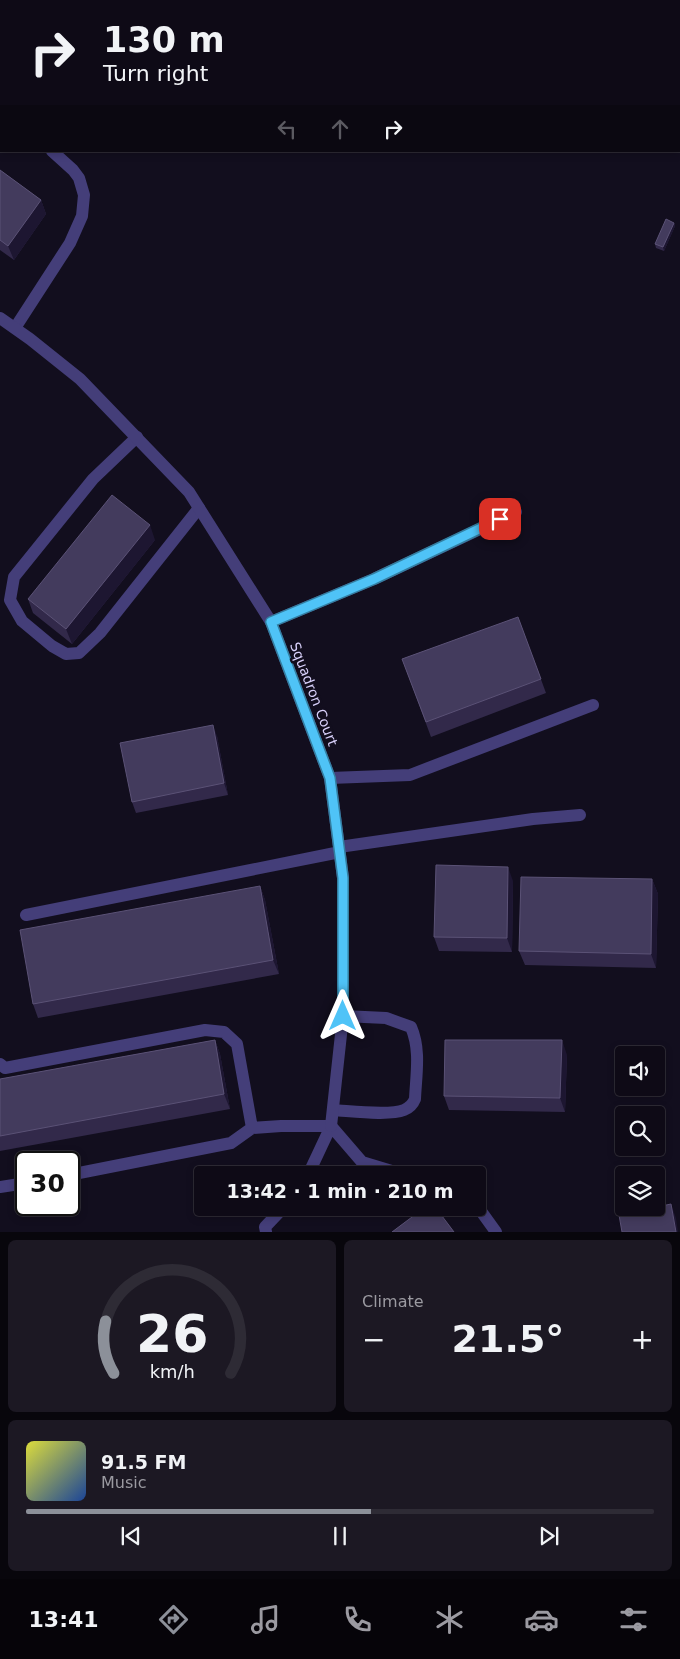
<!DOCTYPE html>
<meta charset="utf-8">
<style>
:root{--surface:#0e0a16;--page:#1c1823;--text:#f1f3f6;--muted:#9b9aa1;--line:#2e2b35;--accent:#8c9099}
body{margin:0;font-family:"DejaVu Sans",sans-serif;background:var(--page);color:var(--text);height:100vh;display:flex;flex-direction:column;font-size:19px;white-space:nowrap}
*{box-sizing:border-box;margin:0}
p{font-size:16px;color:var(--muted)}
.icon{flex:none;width:28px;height:28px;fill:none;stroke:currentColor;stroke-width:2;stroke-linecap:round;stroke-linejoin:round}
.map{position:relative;height:1232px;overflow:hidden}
.drawer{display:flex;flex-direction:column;gap:8px;padding:8px;background:#08060c;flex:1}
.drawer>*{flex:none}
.hud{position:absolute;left:0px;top:0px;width:680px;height:152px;box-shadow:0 2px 8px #0003,0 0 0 1px var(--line);background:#0e0a16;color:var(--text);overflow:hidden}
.fabs{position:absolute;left:615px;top:1046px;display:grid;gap:10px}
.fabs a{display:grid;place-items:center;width:50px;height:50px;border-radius:5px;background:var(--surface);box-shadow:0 2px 8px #0003,0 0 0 1px var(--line);font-size:25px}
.speed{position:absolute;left:15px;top:1151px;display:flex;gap:10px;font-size:25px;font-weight:700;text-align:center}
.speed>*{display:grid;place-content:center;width:65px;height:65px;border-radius:50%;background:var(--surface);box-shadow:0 2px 8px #0003,0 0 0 1px var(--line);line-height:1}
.speed .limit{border:2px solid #111;border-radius:8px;background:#fff;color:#111}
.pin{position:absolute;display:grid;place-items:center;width:42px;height:42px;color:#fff;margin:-21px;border-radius:10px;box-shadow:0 2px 8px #0006}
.me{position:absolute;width:55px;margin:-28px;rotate:0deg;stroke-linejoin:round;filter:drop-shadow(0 0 4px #0008)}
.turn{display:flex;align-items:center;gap:18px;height:105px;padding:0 20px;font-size:22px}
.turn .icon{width:65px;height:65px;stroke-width:2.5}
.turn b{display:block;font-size:35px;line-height:42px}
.lanes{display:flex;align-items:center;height:48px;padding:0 20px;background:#0003;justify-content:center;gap:25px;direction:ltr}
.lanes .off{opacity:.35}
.big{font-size:38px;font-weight:600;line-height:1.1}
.drawer .widget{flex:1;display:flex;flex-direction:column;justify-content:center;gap:8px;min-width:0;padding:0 18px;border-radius:8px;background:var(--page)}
.drawer .dial{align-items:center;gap:0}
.dial svg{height:130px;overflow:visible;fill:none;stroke:var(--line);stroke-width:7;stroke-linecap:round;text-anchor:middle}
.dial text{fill:var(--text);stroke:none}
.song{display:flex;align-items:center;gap:15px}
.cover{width:60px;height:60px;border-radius:8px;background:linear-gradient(135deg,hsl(60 70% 55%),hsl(220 70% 35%))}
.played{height:5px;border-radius:2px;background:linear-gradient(90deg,var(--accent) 55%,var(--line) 55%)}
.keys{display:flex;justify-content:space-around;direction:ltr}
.heat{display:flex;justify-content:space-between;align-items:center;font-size:28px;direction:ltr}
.drawer .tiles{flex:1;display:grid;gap:8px;grid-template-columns:1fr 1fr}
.widget:last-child{grid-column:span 2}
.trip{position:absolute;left:194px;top:1166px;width:292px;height:50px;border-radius:5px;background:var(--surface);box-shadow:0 2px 8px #0003,0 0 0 1px var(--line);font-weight:600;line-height:50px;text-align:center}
.tab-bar{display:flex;height:80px;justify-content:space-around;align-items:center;background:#060409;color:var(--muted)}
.tab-bar .icon{width:35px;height:35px}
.tab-bar .active{color:var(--accent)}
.tab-bar b{font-size:22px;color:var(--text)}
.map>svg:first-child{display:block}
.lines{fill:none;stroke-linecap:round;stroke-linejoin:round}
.service{stroke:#443e79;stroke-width:12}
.minor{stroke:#443e79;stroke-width:12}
.wall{fill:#32294a}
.shaded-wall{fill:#1d1631}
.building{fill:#433b5d;stroke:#5b5276}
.route-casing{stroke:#337fa1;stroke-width:12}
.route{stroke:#4fc3f7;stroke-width:9}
.labels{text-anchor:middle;stroke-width:5;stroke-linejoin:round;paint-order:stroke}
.street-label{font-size:14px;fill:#d8d0fa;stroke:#120e1e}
</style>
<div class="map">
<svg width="680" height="1232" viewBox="0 0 680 1232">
<rect width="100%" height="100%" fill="#120e1e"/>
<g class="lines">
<!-- service -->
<path class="service" d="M 679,72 L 680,69
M 0,107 L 1,108
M 15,328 L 70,243 L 82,216 L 84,195 L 79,178 L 73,170 L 52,151
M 137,437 L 93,479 L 14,577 L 10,600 L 22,621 L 52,646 L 66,654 L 79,653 L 100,633 L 199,508
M 271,622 L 374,579 L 516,512
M 330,778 L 410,775 L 593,705
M 339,847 L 533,819 L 580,815
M 26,915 L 340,852
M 0,1064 L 5,1068 L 205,1030 L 224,1032 L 237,1044 L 252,1128
M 333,1110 C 351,1111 389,1116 404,1110 C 409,1108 413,1104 415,1099 C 416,1075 421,1050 411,1027 L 386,1018 L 343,1016
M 69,1175 L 231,1143 L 252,1128 L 281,1126 L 331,1126 L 362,1162 L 405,1175
M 308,1175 L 331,1126
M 0,1187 L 26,1183
M 478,1207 L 496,1232
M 266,1232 L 265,1227 L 283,1208"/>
<!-- minor -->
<path class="minor" d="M 0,318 L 30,339 L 80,379 L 189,492 L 271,622 L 330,778 L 343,878 L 343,1016 L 331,1126"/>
</g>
<!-- wall -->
<path class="wall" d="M 0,170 L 41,200 L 46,214 L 14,260 L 0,250 Z
M 674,223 L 675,226 L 664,251 L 656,248 L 655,244 Z
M 155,540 L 72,644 L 33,613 L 28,599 Z
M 518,617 L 546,693 L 431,737 L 402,659 Z
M 217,736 L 228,795 L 136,813 L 132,802 Z
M 652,879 L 658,894 L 656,968 L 525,965 L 519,951 Z
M 513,881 L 512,952 L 439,951 L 434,937 Z
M 260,886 L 265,900 L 279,974 L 38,1018 L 33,1004 Z
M 215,1040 L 220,1054 L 230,1109 L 0,1151 L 0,1079 Z
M 567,1055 L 565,1112 L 449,1110 L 444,1096 Z"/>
<!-- shaded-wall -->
<path class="shaded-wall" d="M 662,0 L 674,0 L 673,1 L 661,1 Z
M 41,200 L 46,214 L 14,260 L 8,246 Z
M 674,223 L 675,226 L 664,251 L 663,247 Z
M 150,525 L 155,540 L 72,644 L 66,629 Z
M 213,725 L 217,736 L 228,795 L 224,783 Z
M 508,867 L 513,881 L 512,952 L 507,938 Z
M 652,879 L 658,894 L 656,968 L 651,954 Z
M 260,886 L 265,900 L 279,974 L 273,960 Z
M 215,1040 L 220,1054 L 230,1109 L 224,1094 Z
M 562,1040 L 567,1055 L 565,1112 L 560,1098 Z
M 671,1204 L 676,1218 L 678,1232 L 676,1232 Z"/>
<!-- building -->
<path class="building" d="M 609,0 L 662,0 L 661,1 L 609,1 Z
M 0,170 L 41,200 L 8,246 L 0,240 Z
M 666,219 L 674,223 L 663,247 L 655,244 Z
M 112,495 L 150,525 L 66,629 L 28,599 Z
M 518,617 L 541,679 L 426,722 L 402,659 Z
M 213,725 L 224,783 L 132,802 L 120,743 Z
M 436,865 L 508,867 L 507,938 L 434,937 Z
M 521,877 L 652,879 L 651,954 L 519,951 Z
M 260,886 L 273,960 L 33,1004 L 20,930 Z
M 215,1040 L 224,1094 L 0,1136 L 0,1079 Z
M 445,1040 L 562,1040 L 560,1098 L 444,1096 Z
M 671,1204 L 676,1232 L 622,1232 L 619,1215 Z
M 424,1208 L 436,1208 L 454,1232 L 392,1232 Z"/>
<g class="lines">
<defs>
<path id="route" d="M 343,1016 L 343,878 L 330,778 L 271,622 L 374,579 L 500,519"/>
</defs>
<!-- route casing -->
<use href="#route" class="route-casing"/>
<!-- route -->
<use href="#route" class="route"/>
</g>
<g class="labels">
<!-- street labels -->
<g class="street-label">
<text transform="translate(314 694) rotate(69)" y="5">Squadron Court</text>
</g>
</g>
</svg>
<div class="fabs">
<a><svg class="icon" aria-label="sound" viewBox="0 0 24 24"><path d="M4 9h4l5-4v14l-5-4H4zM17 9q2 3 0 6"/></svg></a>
<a><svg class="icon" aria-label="search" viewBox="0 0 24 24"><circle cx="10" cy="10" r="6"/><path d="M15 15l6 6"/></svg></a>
<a><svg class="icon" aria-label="layers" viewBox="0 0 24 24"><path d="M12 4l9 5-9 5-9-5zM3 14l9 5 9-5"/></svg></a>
</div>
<div class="speed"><div class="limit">30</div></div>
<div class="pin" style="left:500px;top:519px;background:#d93025"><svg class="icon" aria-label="arrive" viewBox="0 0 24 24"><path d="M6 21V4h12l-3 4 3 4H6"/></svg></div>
<svg class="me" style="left:343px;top:1016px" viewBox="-20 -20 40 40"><path d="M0-17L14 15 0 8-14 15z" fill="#4fc3f7" stroke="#fff" stroke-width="4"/></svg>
<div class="trip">13:42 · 1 min · 210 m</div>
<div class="hud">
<div class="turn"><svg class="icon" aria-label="right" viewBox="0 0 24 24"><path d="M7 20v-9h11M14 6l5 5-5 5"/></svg><div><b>130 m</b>Turn right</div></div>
<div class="lanes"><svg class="icon off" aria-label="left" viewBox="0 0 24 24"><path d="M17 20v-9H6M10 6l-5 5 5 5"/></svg><svg class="icon off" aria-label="ahead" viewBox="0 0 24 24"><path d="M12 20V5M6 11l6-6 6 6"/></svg><svg class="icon" aria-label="right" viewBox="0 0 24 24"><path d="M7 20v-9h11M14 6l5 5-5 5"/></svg></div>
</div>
</div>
<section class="drawer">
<div class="tiles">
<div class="widget dial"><svg viewBox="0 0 100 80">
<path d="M14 69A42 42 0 1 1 86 69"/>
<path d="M14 69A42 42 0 0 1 9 37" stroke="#8c9099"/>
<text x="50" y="56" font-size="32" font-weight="700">26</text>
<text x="50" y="72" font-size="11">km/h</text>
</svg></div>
<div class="widget"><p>Climate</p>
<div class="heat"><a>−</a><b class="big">21.5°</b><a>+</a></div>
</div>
<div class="widget">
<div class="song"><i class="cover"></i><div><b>91.5 FM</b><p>Music</p></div></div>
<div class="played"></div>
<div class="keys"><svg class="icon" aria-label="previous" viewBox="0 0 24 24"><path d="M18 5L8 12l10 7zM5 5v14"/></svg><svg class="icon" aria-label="pause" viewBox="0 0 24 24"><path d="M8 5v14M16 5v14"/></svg><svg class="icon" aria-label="next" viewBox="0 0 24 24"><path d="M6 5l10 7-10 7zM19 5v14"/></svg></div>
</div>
</div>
</section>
<nav class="tab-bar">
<b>13:41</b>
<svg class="icon active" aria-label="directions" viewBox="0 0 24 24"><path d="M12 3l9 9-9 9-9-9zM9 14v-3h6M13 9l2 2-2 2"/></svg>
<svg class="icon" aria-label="music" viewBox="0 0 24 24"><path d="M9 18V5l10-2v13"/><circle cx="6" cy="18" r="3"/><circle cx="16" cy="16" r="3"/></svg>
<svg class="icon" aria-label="phone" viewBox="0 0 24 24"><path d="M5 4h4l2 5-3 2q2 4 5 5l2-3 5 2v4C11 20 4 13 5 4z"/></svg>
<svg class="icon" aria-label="climate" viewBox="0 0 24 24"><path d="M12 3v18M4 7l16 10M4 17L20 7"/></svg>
<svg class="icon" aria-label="car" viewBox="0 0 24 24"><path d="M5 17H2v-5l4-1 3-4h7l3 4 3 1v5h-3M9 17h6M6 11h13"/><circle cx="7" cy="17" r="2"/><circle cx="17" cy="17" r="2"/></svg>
<svg class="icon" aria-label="filters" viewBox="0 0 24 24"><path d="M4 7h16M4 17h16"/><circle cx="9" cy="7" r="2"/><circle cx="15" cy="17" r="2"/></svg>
</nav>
